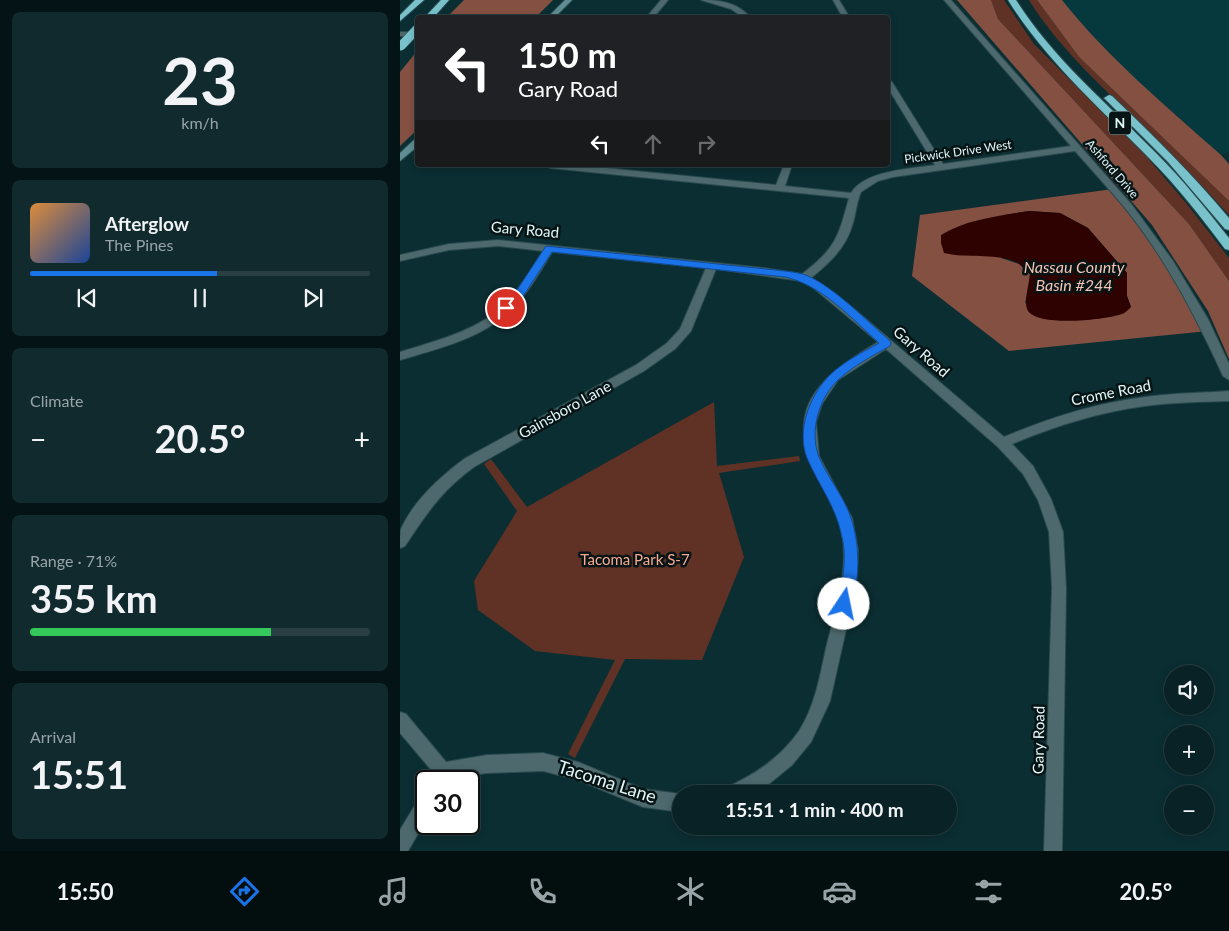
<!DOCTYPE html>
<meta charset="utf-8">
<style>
:root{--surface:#082226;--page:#112a2e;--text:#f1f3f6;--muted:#98a4a7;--line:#293f43;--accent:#1a73e8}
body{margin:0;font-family:Lato,sans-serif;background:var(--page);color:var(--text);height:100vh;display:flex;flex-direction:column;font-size:19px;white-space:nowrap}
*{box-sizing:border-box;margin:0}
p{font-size:16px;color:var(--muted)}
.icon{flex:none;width:28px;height:28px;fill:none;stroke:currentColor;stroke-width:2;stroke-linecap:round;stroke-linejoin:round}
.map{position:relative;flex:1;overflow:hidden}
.details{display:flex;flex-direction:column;gap:12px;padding:12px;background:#041315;width:400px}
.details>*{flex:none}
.top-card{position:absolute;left:15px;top:15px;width:475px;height:152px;border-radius:5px;box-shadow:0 2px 8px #0003,0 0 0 1px var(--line);background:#202124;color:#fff;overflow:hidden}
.fabs{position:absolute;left:764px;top:665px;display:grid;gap:10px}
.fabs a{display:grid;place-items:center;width:50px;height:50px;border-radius:50%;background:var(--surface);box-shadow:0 2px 8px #0003,0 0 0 1px var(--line);font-size:25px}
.speed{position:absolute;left:15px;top:770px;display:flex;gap:10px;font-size:25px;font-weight:700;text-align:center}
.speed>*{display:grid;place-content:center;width:65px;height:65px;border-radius:50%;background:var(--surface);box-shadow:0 2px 8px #0003,0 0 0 1px var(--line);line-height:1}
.speed .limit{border:2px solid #111;border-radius:8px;background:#fff;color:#111}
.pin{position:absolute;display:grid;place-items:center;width:42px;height:42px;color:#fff;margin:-21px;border:2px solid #fff;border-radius:50%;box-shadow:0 1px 5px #0007}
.me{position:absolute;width:55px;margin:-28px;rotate:11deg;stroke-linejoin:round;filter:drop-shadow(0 0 4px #0008)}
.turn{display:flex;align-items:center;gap:18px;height:105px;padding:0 20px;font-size:22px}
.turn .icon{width:65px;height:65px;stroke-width:2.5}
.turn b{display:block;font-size:35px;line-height:42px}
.lanes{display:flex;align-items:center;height:48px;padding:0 20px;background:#0003;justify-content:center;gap:25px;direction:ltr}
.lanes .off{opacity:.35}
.big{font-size:38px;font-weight:700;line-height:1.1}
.details .tile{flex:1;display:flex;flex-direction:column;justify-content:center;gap:8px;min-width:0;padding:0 18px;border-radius:8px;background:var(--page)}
.details .dial{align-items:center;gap:0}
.dial b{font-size:65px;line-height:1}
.song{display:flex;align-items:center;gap:15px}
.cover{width:60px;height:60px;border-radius:8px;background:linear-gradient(135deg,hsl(30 70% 55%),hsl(220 70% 35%))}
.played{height:5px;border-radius:2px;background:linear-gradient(90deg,var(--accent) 55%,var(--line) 55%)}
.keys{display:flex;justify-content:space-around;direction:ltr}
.heat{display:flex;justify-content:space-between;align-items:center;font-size:28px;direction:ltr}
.charge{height:8px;border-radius:4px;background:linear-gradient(90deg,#34c759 71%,var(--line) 0)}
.trip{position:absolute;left:272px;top:785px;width:285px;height:50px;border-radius:25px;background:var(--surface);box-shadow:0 2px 8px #0003,0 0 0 1px var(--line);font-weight:700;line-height:50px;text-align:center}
.tabs{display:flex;height:80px;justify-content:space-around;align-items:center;background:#030e0f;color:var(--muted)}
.tabs .icon{width:35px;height:35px}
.tabs .on{color:var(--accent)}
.tabs b{font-size:22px;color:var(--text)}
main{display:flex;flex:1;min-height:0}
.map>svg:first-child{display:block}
.built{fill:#06393e}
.green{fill:#603225}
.forest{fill:#845042;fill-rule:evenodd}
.water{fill:#2d0200}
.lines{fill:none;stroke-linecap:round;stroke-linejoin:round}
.minor-casing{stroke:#294a4e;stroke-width:2}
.tertiary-casing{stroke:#294a4e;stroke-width:2}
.secondary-casing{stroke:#294a4e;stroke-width:2}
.motorway-casing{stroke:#294a4e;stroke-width:2}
.minor{fill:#4d696d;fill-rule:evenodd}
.tertiary{fill:#4d696d;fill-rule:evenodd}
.secondary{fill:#5f8d93;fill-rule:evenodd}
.motorway{fill:#79c2cc;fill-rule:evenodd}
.motorway-bridge-casing{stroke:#294a4e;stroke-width:10;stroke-linecap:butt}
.motorway-bridge{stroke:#79c2cc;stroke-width:9}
.route{fill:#1a73e8;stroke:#114b97}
.labels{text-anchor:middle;stroke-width:5;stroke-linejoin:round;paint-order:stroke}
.far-street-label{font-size:12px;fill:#e3f6f8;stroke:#061415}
.shield{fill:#061415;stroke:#a1b2b4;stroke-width:1}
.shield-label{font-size:14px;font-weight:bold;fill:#e3f6f8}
.street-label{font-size:15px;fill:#e3f6f8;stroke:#061415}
.park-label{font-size:15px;fill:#fba891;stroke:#061415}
.water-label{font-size:16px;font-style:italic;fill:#f6c3b5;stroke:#061415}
.near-street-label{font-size:18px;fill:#e3f6f8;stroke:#061415}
</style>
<main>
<section class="details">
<div class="tile dial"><b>23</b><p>km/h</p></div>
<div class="tile">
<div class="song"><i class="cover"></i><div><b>Afterglow</b><p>The Pines</p></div></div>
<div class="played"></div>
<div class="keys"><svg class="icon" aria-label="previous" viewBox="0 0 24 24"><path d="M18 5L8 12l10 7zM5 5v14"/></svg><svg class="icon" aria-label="pause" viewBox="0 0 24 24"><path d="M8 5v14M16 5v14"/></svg><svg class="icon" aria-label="next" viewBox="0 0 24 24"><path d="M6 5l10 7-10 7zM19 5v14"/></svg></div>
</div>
<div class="tile"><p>Climate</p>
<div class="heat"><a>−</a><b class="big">20.5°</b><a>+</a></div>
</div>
<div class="tile"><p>Range · 71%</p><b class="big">355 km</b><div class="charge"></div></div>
<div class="tile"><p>Arrival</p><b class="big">15:51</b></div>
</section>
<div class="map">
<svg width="829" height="851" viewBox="0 0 829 851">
<rect width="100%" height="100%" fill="#0b2e32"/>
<!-- built -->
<path class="built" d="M 662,0 L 829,0 L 829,152 L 821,155 L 735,79 L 677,19 Z"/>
<!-- green -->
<path class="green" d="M 591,0 L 604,0 L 634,44 L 746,156 L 786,203 L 829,258 L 829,281 L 789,224 L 598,19 Z
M 629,0 L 637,0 L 679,57 L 829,201 L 829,215 C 798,181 766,149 733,117 C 696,81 656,44 629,0 Z
M 314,402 L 317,466 L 399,456 L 400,461 L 319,473 L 344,557 L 302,660 L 225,659 L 175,758 L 168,754 L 215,660 L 135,651 L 78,610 L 74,581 L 117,511 L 84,464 L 91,459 L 127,507 Z"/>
<!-- forest -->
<path class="forest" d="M 64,0 L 153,0 L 136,17 L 47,17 Z
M 557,0 L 591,0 L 598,19 L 789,224 L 829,281 L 829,359 L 808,311 L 752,225 Z
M 637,0 L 662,0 C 708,58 766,106 821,155 L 829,164 L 829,201 L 679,57 Z
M 17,51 L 17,130 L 0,146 L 0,72 Z
M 713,189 L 729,207 L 808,331 L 609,351 L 512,276 L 520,215 ZM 629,211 L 660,213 L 688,228 L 727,273 L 727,296 L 731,307 L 723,313 L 709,317 L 684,320 L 651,320 L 625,303 L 629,288 L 630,274 L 619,264 L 601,258 L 604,215 Z"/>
<!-- water -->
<path class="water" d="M 629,211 L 660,213 L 688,228 L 727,273 L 727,296 L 731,307 C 728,310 725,313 722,314 C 705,320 639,327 628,311 C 623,303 629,285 630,274 C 626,271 622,266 618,263 C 596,252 568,259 544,253 L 541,243 L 541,235 C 567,219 600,216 629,211 Z"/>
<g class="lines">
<defs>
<path id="minor" d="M 261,0 L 268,0 L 253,18 L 246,18 Z
M 301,0 C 320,0 337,2 351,18 L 344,18 L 331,9 Z
M 433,0 L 439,0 L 450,18 L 443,18 Z
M 544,0 L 551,0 L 732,205 L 773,261 L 808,319 L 829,364 L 829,380 L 823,376 C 796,317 766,259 725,208 C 709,189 692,170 675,151 L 493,177 L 478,181 L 461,192 C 456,203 456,215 452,226 C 445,249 429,263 411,278 L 453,308 L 604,437 C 649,418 696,403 745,397 C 773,393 801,393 829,391 L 829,401 C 801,402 773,402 745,406 C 699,412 655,426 612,444 L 633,466 L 651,499 L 663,532 L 666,588 L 662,851 L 644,851 L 652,588 L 649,532 L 638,500 L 623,474 L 598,447 L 486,349 L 438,380 L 422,404 L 416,422 L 419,456 L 452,518 L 458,550 L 456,585 L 430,701 L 411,742 L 392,765 L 364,788 L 352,794 L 322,794 L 325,788 C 355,775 380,758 399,731 C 415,706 420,676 426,648 C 436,607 453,560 438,518 C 426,484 401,463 404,423 C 407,384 449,360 478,342 L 411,286 L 401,281 L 316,269 L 291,331 L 275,349 L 244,371 L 74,467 C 41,491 27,513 5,546 L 0,548 C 0,542 0,534 1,529 C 14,500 40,477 64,459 L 236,365 L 267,343 L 280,329 L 306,268 L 152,252 C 140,272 127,295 109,312 C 80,339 37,349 0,360 L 0,352 C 35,341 74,332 102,307 C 119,291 131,270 143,251 L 98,246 L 49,250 L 0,261 L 0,255 L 49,244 L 98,240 L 364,268 L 402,274 C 436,248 438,238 449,198 L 150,168 L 146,165 L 176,165 L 376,185 L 384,165 L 392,165 L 385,186 L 451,193 C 465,170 511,169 535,165 L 488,88 L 488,80 L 492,82 L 543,164 L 671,146 Z
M 0,712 L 6,714 L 46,762 L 87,755 L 143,753 L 178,762 L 243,789 L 281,794 L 281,812 L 243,807 L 178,780 L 143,771 L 87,773 L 48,779 L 47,781 L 29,781 L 33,772 L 0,733 Z
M 26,794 L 26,820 L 8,851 L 0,851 L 0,830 L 20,797 Z"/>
<path id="tertiary" d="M 0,32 L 18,32 L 18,36 L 0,36 Z"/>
<path id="secondary" d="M 165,0 L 172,0 L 154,18 L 147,18 Z
M 15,139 L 18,139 L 18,146 L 0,161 L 0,153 Z"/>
<path id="motorway" d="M 15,0 L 24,0 L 0,21 L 0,15 Z
M 41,0 L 49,0 L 33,18 L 24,18 Z
M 608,0 L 616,0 C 654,60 708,104 757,154 C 783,180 806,209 829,238 L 829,250 L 825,249 C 801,217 777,186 749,158 C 699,107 646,61 608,0 Z
M 709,95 L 712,96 C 753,135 793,175 829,218 L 829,230 L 825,229 L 768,162 L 704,98 Z"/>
</defs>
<!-- minor casing -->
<use href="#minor" class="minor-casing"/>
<!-- tertiary casing -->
<use href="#tertiary" class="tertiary-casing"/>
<!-- secondary casing -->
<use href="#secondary" class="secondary-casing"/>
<!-- motorway casing -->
<use href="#motorway" class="motorway-casing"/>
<!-- minor -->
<use href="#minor" class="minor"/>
<!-- tertiary -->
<use href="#tertiary" class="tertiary"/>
<!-- secondary -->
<use href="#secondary" class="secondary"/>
<!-- motorway -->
<use href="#motorway" class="motorway"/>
<defs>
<path id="motorway-bridge" d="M 1,46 L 18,28"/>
</defs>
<!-- motorway-bridge casing -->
<use href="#motorway-bridge" class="motorway-bridge-casing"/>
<!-- motorway-bridge -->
<use href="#motorway-bridge" class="motorway-bridge"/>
</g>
<!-- route -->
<path class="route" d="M 146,246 L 385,271 C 393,272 401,273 408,276 C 435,288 467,321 490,341 L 491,343 L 490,346 C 472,356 453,366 438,380 C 419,398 409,431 419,457 C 428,478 444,497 451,518 C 460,545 461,582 449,609 L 444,610 L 439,609 C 436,601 441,591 442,583 C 444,568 446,553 442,537 C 436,506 419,486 407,458 C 396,430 410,394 431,374 C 445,361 463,352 479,343 C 451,318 422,285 385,277 L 152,252 L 120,301 L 109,310 L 102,310 L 102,305 L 113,296 Z"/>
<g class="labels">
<!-- far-street labels -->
<g class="far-street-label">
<text transform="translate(558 152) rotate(-8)" y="4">Pickwick Drive West</text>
<text transform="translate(712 169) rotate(49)" y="4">Ashford Drive</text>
</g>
<!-- shield labels -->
<rect class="shield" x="709" y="111.5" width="22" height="23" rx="4"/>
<g class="shield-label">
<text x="720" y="128">N</text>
</g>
<!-- street labels -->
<g class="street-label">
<text transform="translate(125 230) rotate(5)" y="5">Gary Road</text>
<text transform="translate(521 352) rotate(41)" y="5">Gary Road</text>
<text transform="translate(711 393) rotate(-11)" y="5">Crome Road</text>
<text transform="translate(165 410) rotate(-29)" y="5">Gainsboro Lane</text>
<text transform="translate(639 740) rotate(-89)" y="5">Gary Road</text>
</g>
<!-- park labels -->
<g class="park-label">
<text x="235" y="565">Tacoma Park S-7</text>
</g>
<!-- water labels -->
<g class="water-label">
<text x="674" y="273">Nassau County<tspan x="674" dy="18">Basin #244</tspan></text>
</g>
<!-- near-street labels -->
<g class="near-street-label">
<text transform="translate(207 782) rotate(18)" y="6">Tacoma Lane</text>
</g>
</g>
</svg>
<div class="fabs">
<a><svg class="icon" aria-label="sound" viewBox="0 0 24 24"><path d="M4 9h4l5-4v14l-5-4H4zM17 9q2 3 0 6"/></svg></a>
<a>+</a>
<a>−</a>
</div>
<div class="speed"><div class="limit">30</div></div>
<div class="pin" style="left:106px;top:308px;background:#d93025"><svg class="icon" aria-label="arrive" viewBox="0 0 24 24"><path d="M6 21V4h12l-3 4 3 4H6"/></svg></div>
<svg class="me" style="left:444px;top:604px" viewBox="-20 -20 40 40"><circle r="19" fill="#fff"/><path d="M0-13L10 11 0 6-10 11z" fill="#1a73e8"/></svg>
<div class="trip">15:51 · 1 min · 400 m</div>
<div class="top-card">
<div class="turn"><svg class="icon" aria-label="left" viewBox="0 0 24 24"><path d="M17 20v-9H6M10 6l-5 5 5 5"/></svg><div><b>150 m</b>Gary Road</div></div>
<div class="lanes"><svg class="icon" aria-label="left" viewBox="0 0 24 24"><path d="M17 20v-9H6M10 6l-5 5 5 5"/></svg><svg class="icon off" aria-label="ahead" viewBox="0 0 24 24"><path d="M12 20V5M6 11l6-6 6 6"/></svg><svg class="icon off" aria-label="right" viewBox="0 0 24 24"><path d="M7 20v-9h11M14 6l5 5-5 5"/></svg></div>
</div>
</div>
</main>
<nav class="tabs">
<b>15:50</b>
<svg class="icon on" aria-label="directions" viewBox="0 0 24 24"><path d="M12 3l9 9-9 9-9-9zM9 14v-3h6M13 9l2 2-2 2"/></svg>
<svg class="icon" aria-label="music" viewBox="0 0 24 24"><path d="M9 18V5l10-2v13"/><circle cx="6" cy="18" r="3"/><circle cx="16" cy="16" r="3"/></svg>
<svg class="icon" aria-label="phone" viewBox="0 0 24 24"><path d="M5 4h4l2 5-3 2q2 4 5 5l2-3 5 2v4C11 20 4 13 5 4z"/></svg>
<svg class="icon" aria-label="climate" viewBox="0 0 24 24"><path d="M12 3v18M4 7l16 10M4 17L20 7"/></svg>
<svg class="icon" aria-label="car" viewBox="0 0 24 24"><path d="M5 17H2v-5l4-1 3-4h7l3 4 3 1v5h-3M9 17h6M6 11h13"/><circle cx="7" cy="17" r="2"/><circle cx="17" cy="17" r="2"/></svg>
<svg class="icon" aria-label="filters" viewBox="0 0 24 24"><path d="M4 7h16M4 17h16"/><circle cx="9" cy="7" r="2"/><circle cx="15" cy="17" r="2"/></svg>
<b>20.5°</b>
</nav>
